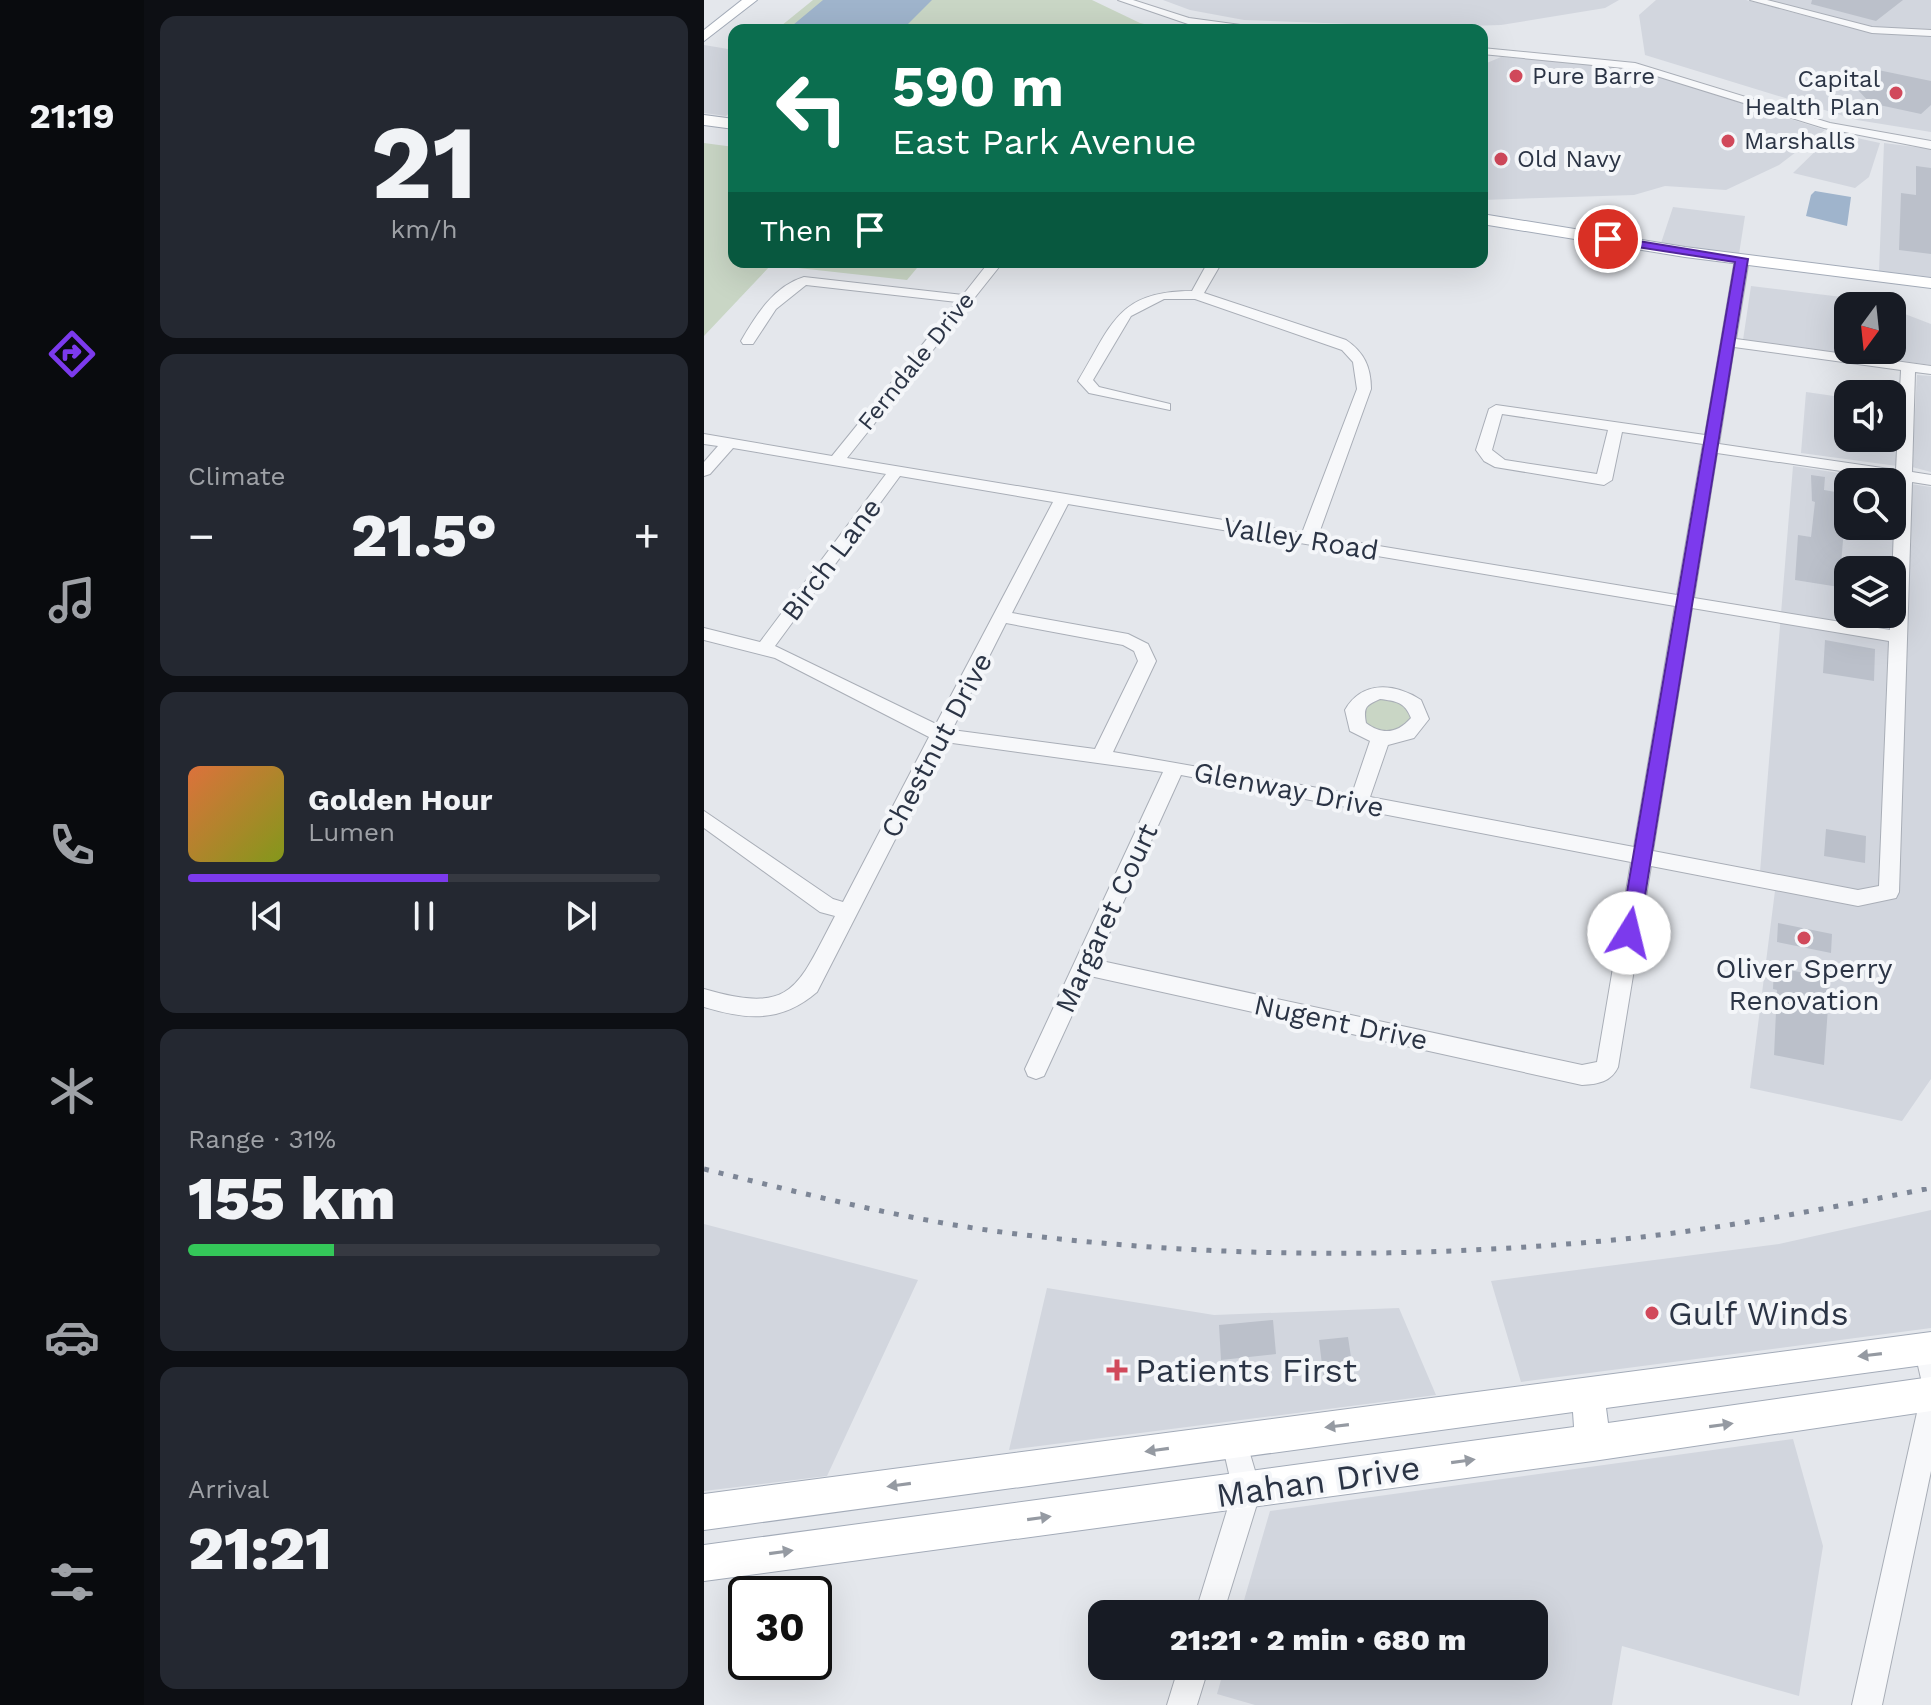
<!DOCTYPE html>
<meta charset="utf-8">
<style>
:root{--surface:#171b24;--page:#242831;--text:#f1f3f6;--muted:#9ea1a6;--line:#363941;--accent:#7c3aed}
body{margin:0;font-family:"Work Sans",sans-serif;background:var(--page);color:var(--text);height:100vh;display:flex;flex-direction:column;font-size:30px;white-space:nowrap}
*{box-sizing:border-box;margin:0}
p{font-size:26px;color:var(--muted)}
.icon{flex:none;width:44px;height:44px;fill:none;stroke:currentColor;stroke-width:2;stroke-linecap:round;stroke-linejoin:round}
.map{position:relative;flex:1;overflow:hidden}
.sheet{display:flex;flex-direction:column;gap:16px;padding:16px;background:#0d0f14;width:560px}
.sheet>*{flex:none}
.hud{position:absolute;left:24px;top:24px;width:760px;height:244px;border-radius:16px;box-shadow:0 8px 32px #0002;background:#0b6e4f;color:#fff;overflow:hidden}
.needle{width:52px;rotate:195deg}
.fabs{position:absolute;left:1130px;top:292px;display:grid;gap:16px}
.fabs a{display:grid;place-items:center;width:72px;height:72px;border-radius:16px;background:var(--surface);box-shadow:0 8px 32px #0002;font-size:40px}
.speed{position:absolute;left:24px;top:1576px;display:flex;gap:16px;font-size:40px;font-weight:700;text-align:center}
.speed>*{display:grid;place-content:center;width:104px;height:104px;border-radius:50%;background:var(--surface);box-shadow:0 8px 32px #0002;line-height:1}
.speed .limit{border:4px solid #111;border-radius:12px;background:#fff;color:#111}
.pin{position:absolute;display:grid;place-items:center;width:68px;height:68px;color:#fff;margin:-34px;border:4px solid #fff;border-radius:50%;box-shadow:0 2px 8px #0007}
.me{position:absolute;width:88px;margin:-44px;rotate:9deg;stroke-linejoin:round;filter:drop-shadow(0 0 6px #0008)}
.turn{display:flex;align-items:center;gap:28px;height:168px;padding:0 32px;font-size:36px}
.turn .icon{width:104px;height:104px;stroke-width:2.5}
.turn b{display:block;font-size:56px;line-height:68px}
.then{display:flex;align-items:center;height:76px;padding:0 32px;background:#0003;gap:16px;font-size:30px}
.big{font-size:60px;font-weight:800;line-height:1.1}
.sheet .card{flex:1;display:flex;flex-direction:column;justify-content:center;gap:12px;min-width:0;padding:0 28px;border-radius:16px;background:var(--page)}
.sheet .dial{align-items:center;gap:0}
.dial b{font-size:104px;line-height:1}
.song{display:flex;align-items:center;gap:24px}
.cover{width:96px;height:96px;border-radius:12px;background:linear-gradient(135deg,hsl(20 70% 55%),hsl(70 70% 35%))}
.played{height:8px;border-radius:4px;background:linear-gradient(90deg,var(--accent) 55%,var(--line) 55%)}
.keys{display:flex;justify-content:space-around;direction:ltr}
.heat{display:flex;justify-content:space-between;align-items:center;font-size:44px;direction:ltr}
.charge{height:12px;border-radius:6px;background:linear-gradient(90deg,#34c759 31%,var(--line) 0)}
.trip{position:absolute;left:384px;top:1600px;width:460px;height:80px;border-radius:16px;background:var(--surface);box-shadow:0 8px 32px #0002;font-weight:800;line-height:80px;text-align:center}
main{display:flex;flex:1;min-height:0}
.tabs{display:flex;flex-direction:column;width:144px;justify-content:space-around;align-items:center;background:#090b0e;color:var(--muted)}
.tabs .icon{width:56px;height:56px}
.tabs .active{color:var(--accent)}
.tabs b{font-size:36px;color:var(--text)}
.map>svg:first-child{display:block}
.built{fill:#d2d6de;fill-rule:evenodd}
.green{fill:#c9d6c5}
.water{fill:#9fb4cc}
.building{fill:#bbc0ca}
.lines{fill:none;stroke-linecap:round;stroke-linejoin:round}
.minor-casing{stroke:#a9aeb7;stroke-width:2}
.major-casing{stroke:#a3abb8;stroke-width:2}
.minor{fill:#f7f8fa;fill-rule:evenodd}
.major{fill:#fff;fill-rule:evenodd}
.rail{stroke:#7d8696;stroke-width:5;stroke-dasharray:5 10;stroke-linecap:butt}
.oneway{fill:#959aa2}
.route{fill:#7c3aed;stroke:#51269a;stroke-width:2}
.poi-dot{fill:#d1495b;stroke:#f4f6f9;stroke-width:3}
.labels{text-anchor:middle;stroke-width:8;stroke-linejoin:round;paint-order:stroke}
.far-poi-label{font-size:24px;fill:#2b3445;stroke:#f4f6f9;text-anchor:start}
.far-street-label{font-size:24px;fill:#2b3445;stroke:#f4f6f9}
.street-label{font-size:28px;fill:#2b3445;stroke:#f4f6f9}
.poi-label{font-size:28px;fill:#2b3445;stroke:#f4f6f9}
.near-poi-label{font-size:34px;fill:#2b3445;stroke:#f4f6f9;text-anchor:start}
.near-street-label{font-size:34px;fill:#2b3445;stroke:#f4f6f9}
</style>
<main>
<nav class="tabs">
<b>21:19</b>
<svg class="icon active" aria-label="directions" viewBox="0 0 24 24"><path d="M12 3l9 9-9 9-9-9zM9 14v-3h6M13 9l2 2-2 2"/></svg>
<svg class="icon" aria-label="music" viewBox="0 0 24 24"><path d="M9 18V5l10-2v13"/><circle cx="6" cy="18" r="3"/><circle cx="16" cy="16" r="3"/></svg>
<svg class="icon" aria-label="phone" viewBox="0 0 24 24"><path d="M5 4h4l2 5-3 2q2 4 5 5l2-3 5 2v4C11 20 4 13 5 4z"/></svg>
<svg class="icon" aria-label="climate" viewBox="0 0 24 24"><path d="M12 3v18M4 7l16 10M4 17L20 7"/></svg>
<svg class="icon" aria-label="car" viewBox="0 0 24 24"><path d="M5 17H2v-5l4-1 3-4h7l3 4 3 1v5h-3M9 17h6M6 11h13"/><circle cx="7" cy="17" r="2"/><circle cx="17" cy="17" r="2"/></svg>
<svg class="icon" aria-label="filters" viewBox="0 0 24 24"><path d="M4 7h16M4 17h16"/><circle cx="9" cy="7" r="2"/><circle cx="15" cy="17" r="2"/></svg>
</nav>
<section class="sheet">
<div class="card dial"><b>21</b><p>km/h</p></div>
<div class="card"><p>Climate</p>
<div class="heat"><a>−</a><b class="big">21.5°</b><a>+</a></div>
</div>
<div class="card">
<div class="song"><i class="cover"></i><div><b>Golden Hour</b><p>Lumen</p></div></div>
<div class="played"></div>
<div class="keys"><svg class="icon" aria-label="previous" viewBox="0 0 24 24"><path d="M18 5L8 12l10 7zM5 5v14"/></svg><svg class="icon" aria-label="pause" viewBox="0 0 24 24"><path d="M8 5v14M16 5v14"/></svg><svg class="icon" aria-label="next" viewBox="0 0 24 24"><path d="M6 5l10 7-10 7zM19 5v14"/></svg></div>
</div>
<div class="card"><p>Range · 31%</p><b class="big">155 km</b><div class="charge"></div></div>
<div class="card"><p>Arrival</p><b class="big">21:21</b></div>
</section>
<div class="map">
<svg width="1227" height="1705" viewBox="0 0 1227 1705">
<rect width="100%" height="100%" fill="#e4e7ec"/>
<!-- built -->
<path class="built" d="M 459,0 L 915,0 L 901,8 L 797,25 L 728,27 L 540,20 L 486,10 Z
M 952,0 L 1042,0 L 1167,33 L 1227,35 L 1227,132 L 1153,120 L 941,55 L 935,15 Z
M 1061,0 L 1227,0 L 1227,30 L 1175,29 Z
M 0,45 L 30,50 L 30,109 L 22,116 L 0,113 Z
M 797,57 L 867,61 L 943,73 L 1121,130 L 1075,165 L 1022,190 L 961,186 L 930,195 L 778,200 L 778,65 Z
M 1130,133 L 1176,143 L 1165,177 L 1151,188 L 1089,173 Z
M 1180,143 L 1227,149 L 1227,277 L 1175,271 Z
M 969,207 L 1041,216 L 1035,254 L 957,243 Z
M 1047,286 L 1171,301 L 1181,306 L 1144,306 L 1144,350 L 1188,350 L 1188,309 L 1227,324 L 1227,365 L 1039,340 Z
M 1213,375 L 1227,376 L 1227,472 L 1208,467 Z
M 1102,392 L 1144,398 L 1144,438 L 1188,438 L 1188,404 L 1196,406 L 1193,466 L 1097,453 Z
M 1089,466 L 1227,487 L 1227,1079 L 1198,1121 L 1046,1088 L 1073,875 L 1056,872 ZM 1144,482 L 1188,482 L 1188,526 L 1144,526 ZM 1144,570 L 1188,570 L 1188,614 L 1144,614 Z
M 1227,1210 L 1227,1328 L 817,1382 L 787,1281 L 1075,1244 Z
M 0,1224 L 214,1280 L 123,1476 L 0,1491 Z
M 343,1288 L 510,1315 L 695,1308 L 732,1395 L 305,1450 Z
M 1089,1439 L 1119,1546 L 1095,1696 L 918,1646 L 908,1705 L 551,1705 L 513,1694 L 521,1666 L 830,1666 L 830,1614 L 536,1614 L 566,1511 Z"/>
<!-- green -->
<path class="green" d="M 109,0 L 388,0 L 436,23 L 466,30 L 72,30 Z
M 0,143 L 30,147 L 30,262 L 218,262 L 203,280 L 67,265 L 0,336 Z
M 678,698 L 703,703 L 709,726 L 678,734 L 659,722 L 663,704 Z"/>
<!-- water -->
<path class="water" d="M 119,0 L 228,0 L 198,30 L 83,30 Z
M 1111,191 L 1147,197 L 1143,226 L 1102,216 L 1107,195 Z"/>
<!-- building -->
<path class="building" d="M 1108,0 L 1199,0 L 1172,21 L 1107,4 Z
M 1174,70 L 1227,81 L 1227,105 L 1217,114 L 1166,103 L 1153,89 Z
M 1212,166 L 1227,168 L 1227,254 L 1195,250 L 1197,193 L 1212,195 Z
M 1107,475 L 1121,477 L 1120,490 L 1143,494 L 1135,587 L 1091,580 L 1094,535 L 1107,537 L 1111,502 L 1108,501 Z
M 1121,640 L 1171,649 L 1170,681 L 1119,673 Z
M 1122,829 L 1162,836 L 1161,863 L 1120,856 Z
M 1074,923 L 1128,934 L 1127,953 L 1073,942 Z
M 1070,967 L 1126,978 L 1120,1065 L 1070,1055 L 1073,990 L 1069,989 Z
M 569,1320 L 572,1354 L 517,1360 L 515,1325 Z
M 644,1337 L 650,1377 L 620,1381 L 615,1340 Z"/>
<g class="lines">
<defs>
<path id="minor" d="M 414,0 L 429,0 L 485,18 L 573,30 L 484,24 Z
M 1046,0 L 1063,0 L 1168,27 L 1227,30 L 1227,36 L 1168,33 Z
M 778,48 L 931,63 L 1126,123 L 1227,141 L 1227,149 L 1120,128 L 930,69 L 778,54 Z
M 1038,255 L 1045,259 L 1032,339 L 1227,366 L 1227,374 L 1211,372 L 1208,472 L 1227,475 L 1227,485 L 1208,482 L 1195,892 L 1192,898 L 1154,906 L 947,866 L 914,1067 C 907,1082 894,1084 878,1085 L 386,976 L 340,1076 L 332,1079 L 324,1076 L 321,1069 L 459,772 L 241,742 L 113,992 C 77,1023 43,1020 0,1007 L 0,989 C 89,1015 93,988 131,916 L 116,912 L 0,828 L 0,811 L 129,899 L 139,902 L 225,737 L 71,658 L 0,640 L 0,628 L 56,642 L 182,474 L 29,448 L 6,474 L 0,476 L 0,462 L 14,446 L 0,444 L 0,434 L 128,456 L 253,302 L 102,285 L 72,309 L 49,344 L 39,344 L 37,341 C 52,315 70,286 100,277 L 259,295 L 285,262 L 299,262 L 143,458 L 598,533 L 653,389 L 649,362 L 638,350 L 491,299 L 460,299 L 427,316 L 389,380 L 395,387 L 466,404 L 466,410 L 385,393 L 374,381 C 408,325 413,291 488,291 L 504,262 L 518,262 L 500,293 L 642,340 C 660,352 667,367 667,389 L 614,536 L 973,595 L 999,444 L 918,432 L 908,480 L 900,485 L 791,467 L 780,461 L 772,450 L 785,409 L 792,405 L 1001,435 L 1031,259 ZM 1030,347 L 1197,370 L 1192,470 L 1015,444 ZM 798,414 L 904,430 L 893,474 L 801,460 L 788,450 ZM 1013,453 L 1192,479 L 1186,630 L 990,598 ZM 196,476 L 349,502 L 232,724 L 71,646 ZM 364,504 L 971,606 L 930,847 L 666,797 L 684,745 L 710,738 L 725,719 L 717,700 C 691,683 658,680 641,710 L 646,731 L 666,741 L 648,794 L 409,752 L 452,661 L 444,644 L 424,634 L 308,613 ZM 988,608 L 1185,641 L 1175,886 L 1154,890 L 949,851 ZM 302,623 L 419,645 L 430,651 L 434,661 L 391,749 L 248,730 ZM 676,699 C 692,701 701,702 707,718 C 693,734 678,735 662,723 C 659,707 662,705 676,699 ZM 477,775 L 927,862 L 893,1062 L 878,1065 L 393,960 Z
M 1223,1336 L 1227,1337 L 1227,1387 L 1218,1383 L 1210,1348 L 1214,1339 Z
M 1227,1395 L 1227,1471 L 1178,1705 L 1148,1705 L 1214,1408 L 1218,1399 Z
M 530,1426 L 539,1430 L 557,1491 L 519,1614 L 491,1614 L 529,1491 L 517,1439 L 521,1430 Z
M 475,1666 L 505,1666 L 493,1705 L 463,1705 Z"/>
<path id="major" d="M 38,0 L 53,0 L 0,41 L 0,30 Z
M 0,115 L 30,119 L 30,129 L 0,125 Z
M 778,214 L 981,247 L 1227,278 L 1227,288 L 981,257 L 778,224 Z
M 1227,1332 L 1227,1364 L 902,1408 L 904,1423 L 1227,1377 L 1227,1411 L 889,1461 L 0,1581 L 0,1545 L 870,1427 L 869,1412 L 0,1530 L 0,1494 Z"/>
</defs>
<!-- minor casing -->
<use href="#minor" class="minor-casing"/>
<!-- major casing -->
<use href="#major" class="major-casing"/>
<!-- minor -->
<use href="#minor" class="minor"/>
<!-- major -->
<use href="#major" class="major"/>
<!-- rail -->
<path class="rail" d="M 0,1169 C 101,1194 202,1220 305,1233 C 509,1259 715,1259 920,1239 C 1023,1228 1125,1208 1227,1188"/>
</g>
<!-- one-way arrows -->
<defs><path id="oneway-solid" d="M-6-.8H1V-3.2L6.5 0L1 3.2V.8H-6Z" transform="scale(2)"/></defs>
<g class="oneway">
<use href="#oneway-solid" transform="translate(1166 1355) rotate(173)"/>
<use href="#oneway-solid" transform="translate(1017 1425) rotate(-8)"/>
<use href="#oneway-solid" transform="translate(633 1426) rotate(173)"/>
<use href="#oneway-solid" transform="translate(453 1450) rotate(172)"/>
<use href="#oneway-solid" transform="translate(759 1461) rotate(-8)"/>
<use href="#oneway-solid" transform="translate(195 1485) rotate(172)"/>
<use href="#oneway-solid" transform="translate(335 1518) rotate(-8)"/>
<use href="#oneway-solid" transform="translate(77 1552) rotate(-8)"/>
</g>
<!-- route -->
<path class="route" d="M 904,236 L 1044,259 L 935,933 L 925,941 L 916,933 L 1031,262 L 900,242 L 900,237 Z"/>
<!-- markers -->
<g class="poi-dot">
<circle cx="812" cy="76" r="8"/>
<circle cx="1192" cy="93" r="8"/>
<circle cx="1024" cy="141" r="8"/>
<circle cx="797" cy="159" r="8"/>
<circle cx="1100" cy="938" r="8"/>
<circle cx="948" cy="1313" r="8"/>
<path d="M409 1358h8v8h8v8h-8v8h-8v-8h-8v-8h8z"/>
</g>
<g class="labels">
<!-- far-poi labels -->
<g class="far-poi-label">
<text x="828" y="84">Pure Barre</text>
<text x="1176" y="87" text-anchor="end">Capital<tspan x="1176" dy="28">Health Plan</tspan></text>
<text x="1040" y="149">Marshalls</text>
<text x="813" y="167">Old Navy</text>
</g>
<!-- far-street labels -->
<g class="far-street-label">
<text transform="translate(212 361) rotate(-51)" y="8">Ferndale Drive</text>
</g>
<!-- street labels -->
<g class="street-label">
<text transform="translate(597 538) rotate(9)" y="10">Valley Road</text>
<text transform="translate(127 559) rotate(-53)" y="10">Birch Lane</text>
<text transform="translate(232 745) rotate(-62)" y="10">Chestnut Drive</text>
<text transform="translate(585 789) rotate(11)" y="10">Glenway Drive</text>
<text transform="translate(402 918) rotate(-65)" y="10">Margaret Court</text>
<text transform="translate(637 1022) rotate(12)" y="10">Nugent Drive</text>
</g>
<!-- poi labels -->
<g class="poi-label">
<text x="1100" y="978">Oliver Sperry<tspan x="1100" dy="32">Renovation</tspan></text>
</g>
<!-- near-poi labels -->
<g class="near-poi-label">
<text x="964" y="1325">Gulf Winds</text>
<text x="431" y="1382">Patients First</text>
</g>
<!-- near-street labels -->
<g class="near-street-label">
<text transform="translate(614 1481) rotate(-8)" y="12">Mahan Drive</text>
</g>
</g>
</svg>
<div class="fabs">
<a><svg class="needle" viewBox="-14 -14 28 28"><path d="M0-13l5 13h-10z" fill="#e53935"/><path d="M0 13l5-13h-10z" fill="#9ea1a6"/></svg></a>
<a><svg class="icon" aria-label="sound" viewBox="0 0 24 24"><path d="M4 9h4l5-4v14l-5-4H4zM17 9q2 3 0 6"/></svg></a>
<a><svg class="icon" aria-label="search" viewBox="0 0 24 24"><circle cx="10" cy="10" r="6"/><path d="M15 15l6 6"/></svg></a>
<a><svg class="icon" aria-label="layers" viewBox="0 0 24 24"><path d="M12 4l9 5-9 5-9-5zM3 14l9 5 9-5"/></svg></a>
</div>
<div class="speed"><div class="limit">30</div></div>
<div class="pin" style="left:904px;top:239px;background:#d93025"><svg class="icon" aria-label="arrive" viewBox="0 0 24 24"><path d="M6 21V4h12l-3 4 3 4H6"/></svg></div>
<svg class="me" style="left:925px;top:933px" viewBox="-20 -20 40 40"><circle r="19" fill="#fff"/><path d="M0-13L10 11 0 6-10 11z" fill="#7c3aed"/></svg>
<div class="trip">21:21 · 2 min · 680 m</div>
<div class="hud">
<div class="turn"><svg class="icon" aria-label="left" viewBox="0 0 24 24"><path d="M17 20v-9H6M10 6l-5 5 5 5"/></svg><div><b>590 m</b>East Park Avenue</div></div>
<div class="then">Then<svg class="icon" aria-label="arrive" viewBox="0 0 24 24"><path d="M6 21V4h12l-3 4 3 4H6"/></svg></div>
</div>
</div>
</main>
